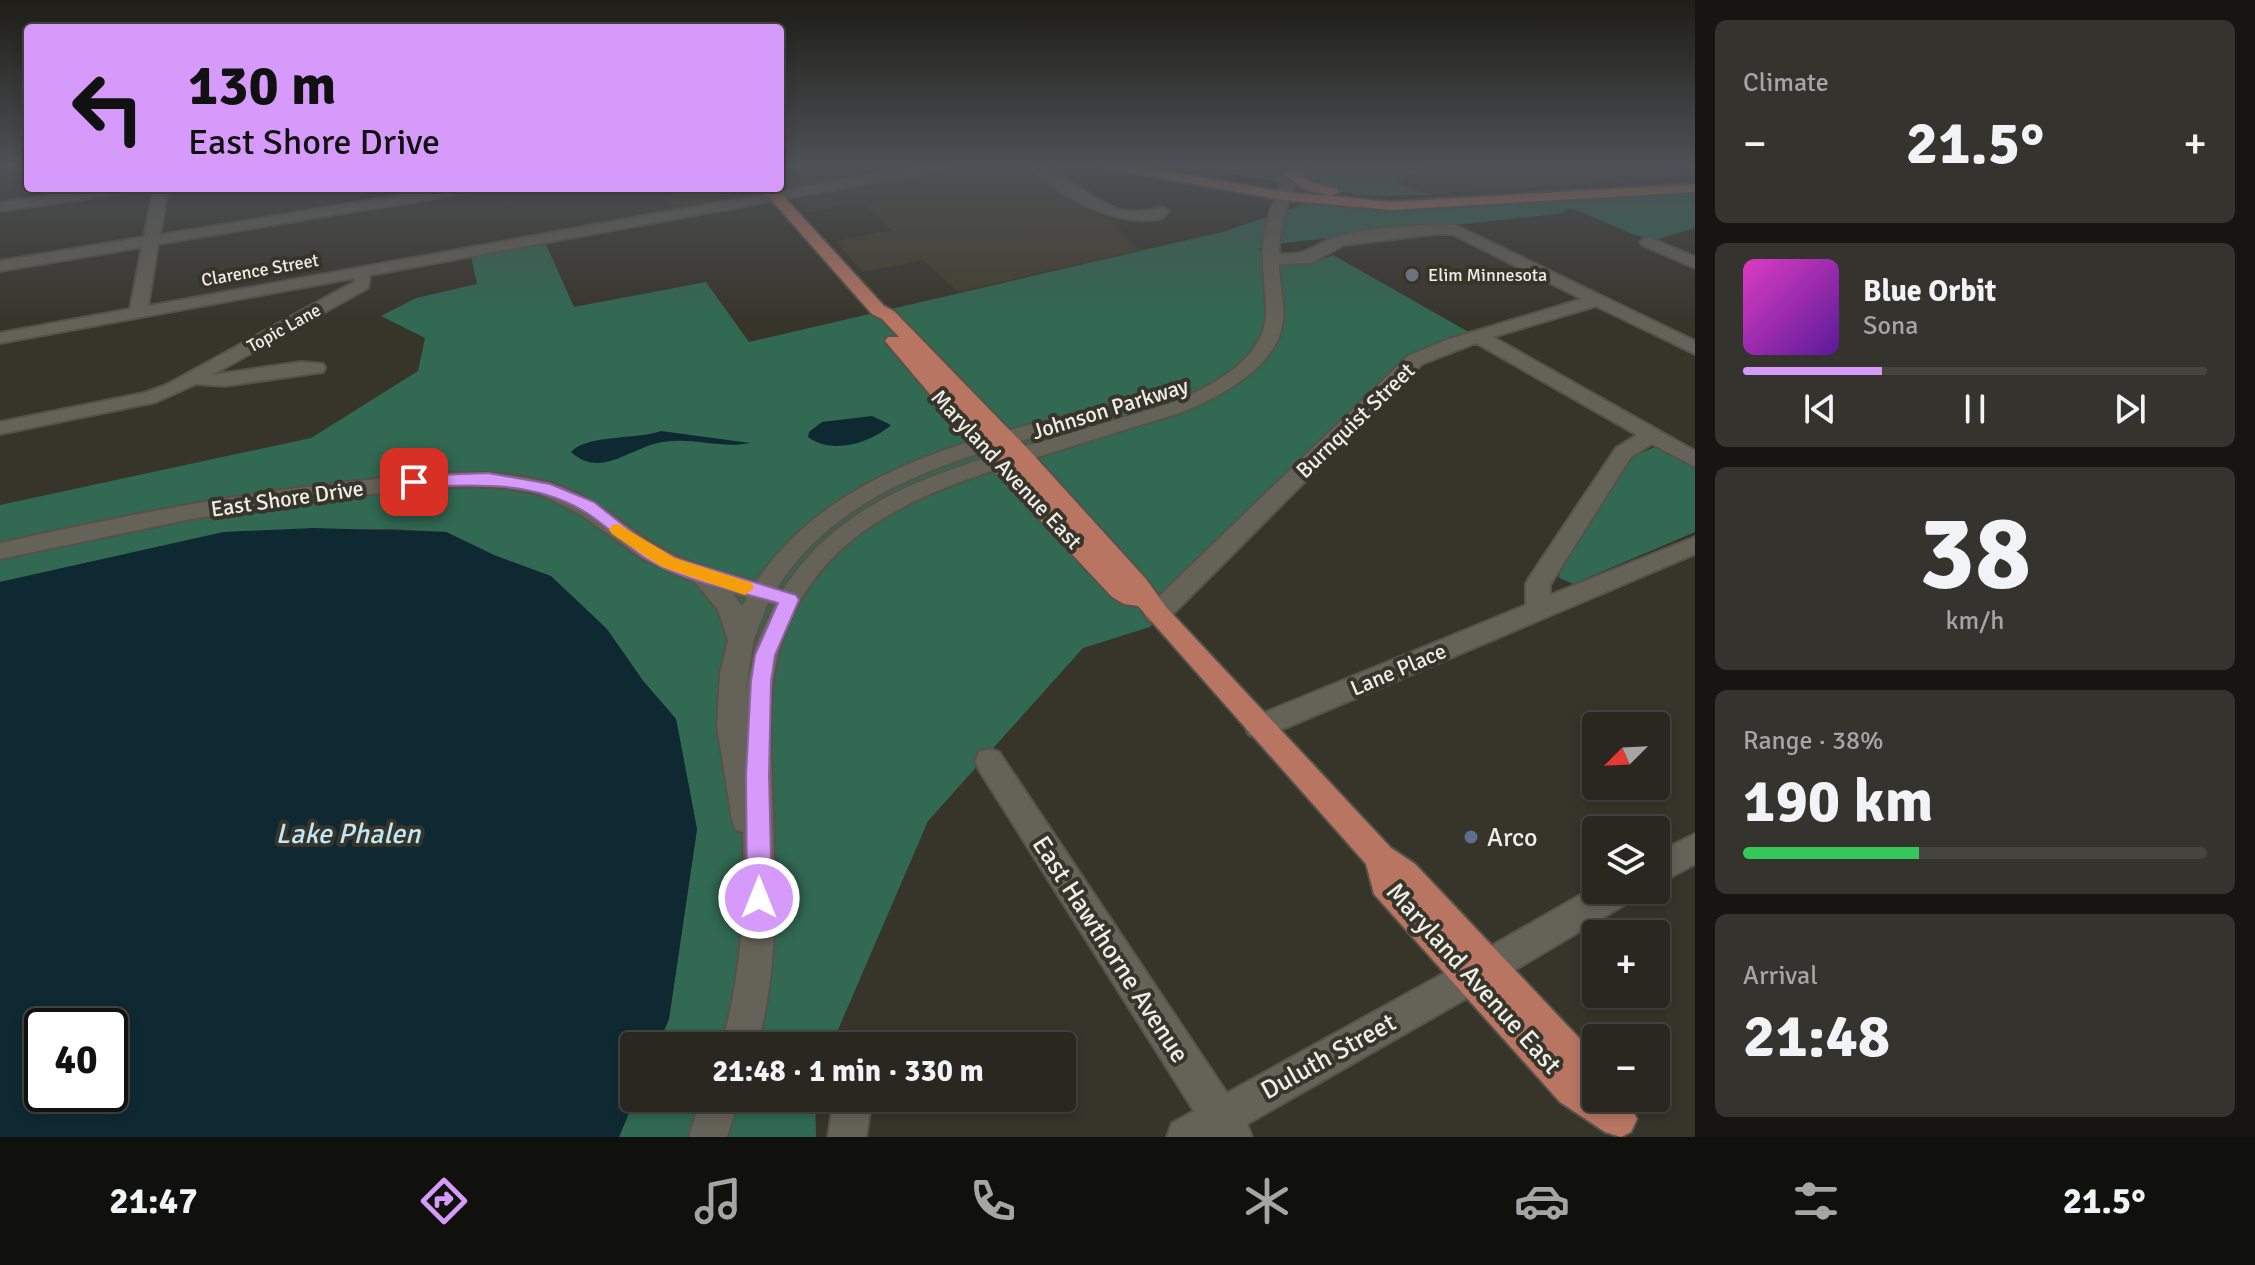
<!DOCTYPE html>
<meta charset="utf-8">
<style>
:root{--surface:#292720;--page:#35332d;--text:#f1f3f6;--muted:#a5a5a5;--line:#45443e;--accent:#d69bfa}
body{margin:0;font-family:Signika,sans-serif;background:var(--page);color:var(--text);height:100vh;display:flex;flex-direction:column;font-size:30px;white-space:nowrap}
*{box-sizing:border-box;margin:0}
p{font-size:26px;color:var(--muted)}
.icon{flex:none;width:44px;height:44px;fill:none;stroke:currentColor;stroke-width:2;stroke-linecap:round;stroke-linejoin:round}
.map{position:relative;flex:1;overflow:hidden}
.panel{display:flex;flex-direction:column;gap:20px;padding:20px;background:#171512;width:560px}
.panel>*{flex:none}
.banner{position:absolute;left:24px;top:24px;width:760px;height:168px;border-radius:8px;box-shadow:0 4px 12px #0003,0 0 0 2px var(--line);background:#d69bfa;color:#111;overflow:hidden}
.needle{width:52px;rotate:246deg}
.controls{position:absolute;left:1582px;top:712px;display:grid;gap:16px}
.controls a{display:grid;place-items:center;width:88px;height:88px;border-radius:8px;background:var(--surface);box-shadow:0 4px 12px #0003,0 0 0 2px var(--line);font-size:40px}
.speed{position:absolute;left:24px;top:1008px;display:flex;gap:16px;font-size:40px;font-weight:700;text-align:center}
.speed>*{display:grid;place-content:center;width:104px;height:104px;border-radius:50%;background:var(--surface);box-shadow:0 4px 12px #0003,0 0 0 2px var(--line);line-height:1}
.speed .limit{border:4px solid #111;border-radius:12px;background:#fff;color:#111}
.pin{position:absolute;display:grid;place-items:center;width:68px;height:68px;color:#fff;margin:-34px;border-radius:16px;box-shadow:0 4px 12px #0006}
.me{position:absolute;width:88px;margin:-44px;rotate:0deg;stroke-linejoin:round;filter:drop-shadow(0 0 6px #0008)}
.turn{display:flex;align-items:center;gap:28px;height:168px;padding:0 32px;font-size:36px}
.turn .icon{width:104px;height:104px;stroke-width:2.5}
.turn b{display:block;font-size:56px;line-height:68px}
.big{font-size:60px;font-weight:800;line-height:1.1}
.panel .tile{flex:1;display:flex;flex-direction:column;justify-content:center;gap:12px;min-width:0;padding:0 28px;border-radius:12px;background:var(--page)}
.panel .dial{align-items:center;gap:0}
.dial b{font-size:104px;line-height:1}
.song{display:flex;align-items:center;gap:24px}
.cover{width:96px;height:96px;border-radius:12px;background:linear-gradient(135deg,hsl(310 70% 55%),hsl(270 70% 35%))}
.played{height:8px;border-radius:4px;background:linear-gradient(90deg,var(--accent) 30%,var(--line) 30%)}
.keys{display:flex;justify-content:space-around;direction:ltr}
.heat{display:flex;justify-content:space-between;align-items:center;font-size:44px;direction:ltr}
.charge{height:12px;border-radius:6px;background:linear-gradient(90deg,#34c759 38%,var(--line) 0)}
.trip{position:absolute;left:620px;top:1032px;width:456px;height:80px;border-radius:8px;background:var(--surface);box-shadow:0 4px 12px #0003,0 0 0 2px var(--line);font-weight:800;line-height:80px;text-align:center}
.tabs{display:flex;height:128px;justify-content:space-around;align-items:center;background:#10100d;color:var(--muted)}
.tabs .icon{width:56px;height:56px}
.tabs .selected{color:var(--accent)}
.tabs b{font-size:36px;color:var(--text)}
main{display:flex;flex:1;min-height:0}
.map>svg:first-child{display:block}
.built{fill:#433e2d}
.green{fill:#316952}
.water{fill:#0f2932;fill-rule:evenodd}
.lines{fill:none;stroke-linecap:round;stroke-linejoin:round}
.minor-casing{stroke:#545249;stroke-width:4}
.major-casing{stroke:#545249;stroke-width:4}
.minor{fill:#656257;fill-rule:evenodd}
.major{fill:#b77562;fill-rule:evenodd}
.route{fill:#d69bfa;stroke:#8b65a2;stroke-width:2}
.slow{fill:#f59e0b}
.worship-dot{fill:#6b7280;stroke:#37342a;stroke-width:3}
.service-dot{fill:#5c6f8a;stroke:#37342a;stroke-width:3}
.labels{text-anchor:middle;stroke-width:8;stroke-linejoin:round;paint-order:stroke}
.far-street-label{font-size:18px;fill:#efede6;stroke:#37342a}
.far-poi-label{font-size:18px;fill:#efede6;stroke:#37342a;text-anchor:start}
.street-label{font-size:22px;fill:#efede6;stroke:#37342a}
.near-poi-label{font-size:26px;fill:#efede6;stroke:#37342a;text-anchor:start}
.near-street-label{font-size:26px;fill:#efede6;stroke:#37342a}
.near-water-label{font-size:28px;font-style:italic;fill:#bee7f7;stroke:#37342a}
</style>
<main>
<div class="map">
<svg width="1695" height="1137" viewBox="0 0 1695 1137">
<rect width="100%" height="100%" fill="#37342a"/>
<!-- built -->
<path class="built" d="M 780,164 L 1026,164 L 1112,222 L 1140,250 L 958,292 L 924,260 L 862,272 L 836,241 L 891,230 L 863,202 L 808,213 L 786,189 L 674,210 L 657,188 L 780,188 Z
M 1313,164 L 1694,164 L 1671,179 L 1380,197 L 1359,195 Z"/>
<!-- green -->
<path class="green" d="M 1173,164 L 1415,164 L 1428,168 L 1395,184 L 1432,195 L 1359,195 Z
M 1695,191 L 1695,228 L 1655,240 L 1635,235 L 1571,208 L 1558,214 L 1283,243 L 1258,249 C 1283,268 1305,267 1333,255 L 1474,335 L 1407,354 L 1150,627 L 1083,648 L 928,821 L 831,1046 L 657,1046 L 669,1019 L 697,829 L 676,719 L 644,682 L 494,555 L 446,532 L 390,529 L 224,532 L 0,582 L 0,505 L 311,438 L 418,371 L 425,338 L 381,316 L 416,298 L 477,284 L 471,256 L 545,242 L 574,307 L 706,282 L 749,342 L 1226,231 L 1310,202 L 1369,209 L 1418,210 Z
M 1657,446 L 1695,468 L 1695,532 L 1573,584 L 1559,578 L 1562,560 L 1634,456 Z
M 635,1098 L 815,1098 L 816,1137 L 619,1137 Z"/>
<!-- water -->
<path class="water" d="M 872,416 L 891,425 C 871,443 831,455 808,437 L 809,432 L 822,422 Z
M 661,431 L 750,443 C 721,449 693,437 663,442 C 632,446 601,480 571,452 C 587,434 636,440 661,431 Z
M 313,528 L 446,532 L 494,555 L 551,576 L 607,629 L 644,682 L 676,719 L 697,829 L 669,1019 L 657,1046 L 634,1046 L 635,1098 L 619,1137 L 0,1137 L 0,582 L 224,532 ZM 42,1026 L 110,1026 L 110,1094 L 42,1094 Z"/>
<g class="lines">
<defs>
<path id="minor" d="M 930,164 L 958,164 L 951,168 L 370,275 L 368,288 L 212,375 L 301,362 L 323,364 L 325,368 L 323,372 L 225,386 L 196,384 L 156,402 L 0,434 L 0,422 L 144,393 L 166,385 L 354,282 L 354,278 L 0,343 L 0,333 L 130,309 L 142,247 L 0,271 L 0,261 L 144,237 L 154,188 L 168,188 L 160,235 L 445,188 L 478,188 L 471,192 L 158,244 L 148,306 Z
M 1028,164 C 1075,162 1096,229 1162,207 L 1169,211 L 1163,218 C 1117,229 1060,197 1028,164 Z
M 1290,164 L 1304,164 C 1291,191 1279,225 1279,254 C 1313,255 1310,245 1337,237 C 1366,228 1424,224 1455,225 L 1695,341 L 1695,354 L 1596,306 L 1493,337 L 1695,451 L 1695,467 L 1652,444 L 1631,457 L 1550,585 L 1550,595 L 1695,537 L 1695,554 L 1269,735 L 1259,739 L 1249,735 L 1245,727 L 1249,719 L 1526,605 L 1526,584 L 1529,578 L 1616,448 L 1637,435 L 1476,343 L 1422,364 L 1166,621 L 1157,623 L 1148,621 L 1144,614 L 1148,607 L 1408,356 L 1446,340 L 1582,299 L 1452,234 L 1436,234 L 1344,245 L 1311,263 L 1279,264 C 1279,283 1285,302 1283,320 C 1278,368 1219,397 1180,413 C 1134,427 1087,441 1041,456 C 932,488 816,526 780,648 C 768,689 770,733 772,775 C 774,867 782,956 757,1046 L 721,1046 C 742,976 745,906 743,832 L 736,830 L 732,820 L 717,726 L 720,674 L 728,640 L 718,610 L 696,583 L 641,558 L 580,514 L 540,494 L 506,488 L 465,486 L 335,497 L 191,519 L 0,559 L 0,543 C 118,517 237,493 358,481 C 422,474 487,465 550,483 C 591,494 619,523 654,544 C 685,563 720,573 756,582 C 833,467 979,437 1105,406 L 1115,412 L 1112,416 C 993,450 849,475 777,588 L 783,590 C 838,504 926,476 1019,448 C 1068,434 1117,419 1166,405 C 1206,389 1270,360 1266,307 C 1265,287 1262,267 1263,246 C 1265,219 1278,188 1290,164 ZM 733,594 L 747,598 L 742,606 ZM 768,603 L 774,605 L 755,647 L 745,695 L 754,639 Z
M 99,188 L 135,188 L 128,192 L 0,211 L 0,203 Z
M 1648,237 L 1695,257 L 1695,268 L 1642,245 L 1640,242 Z
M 989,749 L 999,752 L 1227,1093 L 1459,965 L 1471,960 L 1475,962 L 1479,953 L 1596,886 L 1596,890 L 1636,890 L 1631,901 L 1503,977 L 1491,982 L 1487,980 L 1483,989 L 1247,1124 L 1252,1137 L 1167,1137 L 1172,1123 L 1194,1111 L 979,770 L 975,761 L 979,752 Z
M 1695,834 L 1695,864 L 1656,885 L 1656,853 Z
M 701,1098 L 739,1098 L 727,1137 L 689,1137 Z
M 834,1098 L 872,1098 L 866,1137 L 828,1137 Z"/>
<path id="major" d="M 1097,164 L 1126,164 L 1284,192 L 1331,196 L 1304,189 L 1284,174 L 1291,170 L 1314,183 L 1337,189 L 1339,192 L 1332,196 L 1390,202 L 1695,184 L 1695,192 L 1390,210 L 1284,200 L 1104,168 Z
M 761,188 L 776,188 L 884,306 L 894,311 L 1029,450 L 1146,579 L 1166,607 L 1391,848 L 1415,864 L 1596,1056 L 1596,1098 C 1617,1098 1628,1098 1637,1119 L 1631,1132 L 1621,1137 L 1605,1132 L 1560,1102 L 1374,894 L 1366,864 L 1138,606 L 1124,604 L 1112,597 L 999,476 L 885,341 L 888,337 L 899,337 L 882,319 L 872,314 Z"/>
</defs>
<!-- minor casing -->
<use href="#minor" class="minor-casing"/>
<!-- major casing -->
<use href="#major" class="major-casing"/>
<!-- minor -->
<use href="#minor" class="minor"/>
<!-- major -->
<use href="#major" class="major"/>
</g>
<!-- sky -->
<linearGradient id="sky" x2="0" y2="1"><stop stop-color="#1e1d17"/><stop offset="0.51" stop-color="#4d5055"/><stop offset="1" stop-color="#4d5055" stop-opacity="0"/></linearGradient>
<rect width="1695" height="323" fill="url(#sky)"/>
<!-- route -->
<path class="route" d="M 488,473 L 550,484 L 594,502 L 642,540 L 675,558 L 796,595 L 799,600 L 775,655 L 771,681 L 769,776 L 772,898 L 768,907 L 759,910 L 751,907 L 747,898 L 746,776 L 751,681 L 755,655 L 778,603 C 740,592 697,583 661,567 C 631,553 610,526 582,510 C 530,480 471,485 414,487 L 406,482 L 414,476 Z"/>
<!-- slow -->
<path class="slow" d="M 618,524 L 675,558 L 752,583 L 754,588 L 745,595 L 662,567 L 612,534 L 609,530 L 612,525 Z"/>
<!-- markers -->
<circle class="worship-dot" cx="1412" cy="275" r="8"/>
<circle class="service-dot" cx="1471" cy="837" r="8"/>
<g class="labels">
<!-- far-street labels -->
<g class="far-street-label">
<text transform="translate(260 270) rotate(-10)" y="6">Clarence Street</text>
<text transform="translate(284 328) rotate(-29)" y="6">Topic Lane</text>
</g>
<!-- far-poi labels -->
<g class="far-poi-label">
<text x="1428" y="281">Elim Minnesota</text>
</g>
<!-- street labels -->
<g class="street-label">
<text transform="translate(1110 408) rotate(-17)" y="8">Johnson Parkway</text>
<text transform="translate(1355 420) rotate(-44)" y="8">Burnquist Street</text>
<text transform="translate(1007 469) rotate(47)" y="8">Maryland Avenue East</text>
<text transform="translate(287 498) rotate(-8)" y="8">East Shore Drive</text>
<text transform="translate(1398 669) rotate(-23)" y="8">Lane Place</text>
</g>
<!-- near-poi labels -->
<g class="near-poi-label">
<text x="1487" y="846">Arco</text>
</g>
<!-- near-street labels -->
<g class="near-street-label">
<text transform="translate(1111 949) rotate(57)" y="9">East Hawthorne Avenue</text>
<text transform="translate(1474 978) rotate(48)" y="9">Maryland Avenue East</text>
<text transform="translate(1328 1056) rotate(-29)" y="9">Duluth Street</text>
</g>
<!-- near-water labels -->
<g class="near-water-label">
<text x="348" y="843">Lake Phalen</text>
</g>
</g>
</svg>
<div class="controls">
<a><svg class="needle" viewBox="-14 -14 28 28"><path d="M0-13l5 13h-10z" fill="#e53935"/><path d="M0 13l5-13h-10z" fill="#a5a5a5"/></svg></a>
<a><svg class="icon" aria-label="layers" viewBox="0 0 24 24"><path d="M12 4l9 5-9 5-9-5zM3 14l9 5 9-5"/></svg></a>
<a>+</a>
<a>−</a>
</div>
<div class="speed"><div class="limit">40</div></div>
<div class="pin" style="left:414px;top:482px;background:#d93025"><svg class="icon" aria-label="arrive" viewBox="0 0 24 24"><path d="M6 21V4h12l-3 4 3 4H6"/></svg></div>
<svg class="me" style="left:759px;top:898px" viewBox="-20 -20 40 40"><circle r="17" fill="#d69bfa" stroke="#fff" stroke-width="3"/><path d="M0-11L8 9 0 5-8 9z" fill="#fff"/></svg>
<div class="trip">21:48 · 1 min · 330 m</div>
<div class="banner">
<div class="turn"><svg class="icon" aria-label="left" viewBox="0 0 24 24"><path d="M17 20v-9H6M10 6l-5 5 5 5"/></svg><div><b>130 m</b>East Shore Drive</div></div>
</div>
</div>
<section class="panel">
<div class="tile"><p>Climate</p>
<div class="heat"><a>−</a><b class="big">21.5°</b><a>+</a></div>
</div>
<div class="tile">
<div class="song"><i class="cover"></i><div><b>Blue Orbit</b><p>Sona</p></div></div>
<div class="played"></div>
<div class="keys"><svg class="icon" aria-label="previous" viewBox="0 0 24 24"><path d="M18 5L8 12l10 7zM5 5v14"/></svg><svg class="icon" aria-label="pause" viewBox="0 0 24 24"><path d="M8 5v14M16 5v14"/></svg><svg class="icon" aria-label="next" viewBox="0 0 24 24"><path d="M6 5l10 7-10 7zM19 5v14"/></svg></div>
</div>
<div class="tile dial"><b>38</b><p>km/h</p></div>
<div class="tile"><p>Range · 38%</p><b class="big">190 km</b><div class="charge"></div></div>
<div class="tile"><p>Arrival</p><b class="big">21:48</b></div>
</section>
</main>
<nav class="tabs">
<b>21:47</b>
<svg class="icon selected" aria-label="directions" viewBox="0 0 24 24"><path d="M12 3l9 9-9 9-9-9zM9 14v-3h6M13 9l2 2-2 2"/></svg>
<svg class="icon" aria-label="music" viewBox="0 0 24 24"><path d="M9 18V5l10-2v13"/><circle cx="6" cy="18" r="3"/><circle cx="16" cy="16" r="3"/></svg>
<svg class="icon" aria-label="phone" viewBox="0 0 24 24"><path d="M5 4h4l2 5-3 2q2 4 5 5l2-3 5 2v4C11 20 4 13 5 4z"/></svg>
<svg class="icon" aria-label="climate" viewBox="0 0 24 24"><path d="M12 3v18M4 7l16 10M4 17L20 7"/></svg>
<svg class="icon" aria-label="car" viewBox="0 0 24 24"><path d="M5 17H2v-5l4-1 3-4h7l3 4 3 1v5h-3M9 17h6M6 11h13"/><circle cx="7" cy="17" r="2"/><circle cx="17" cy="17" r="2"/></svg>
<svg class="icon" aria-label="filters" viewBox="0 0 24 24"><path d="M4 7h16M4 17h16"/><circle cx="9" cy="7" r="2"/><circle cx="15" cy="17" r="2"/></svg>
<b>21.5°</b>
</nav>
